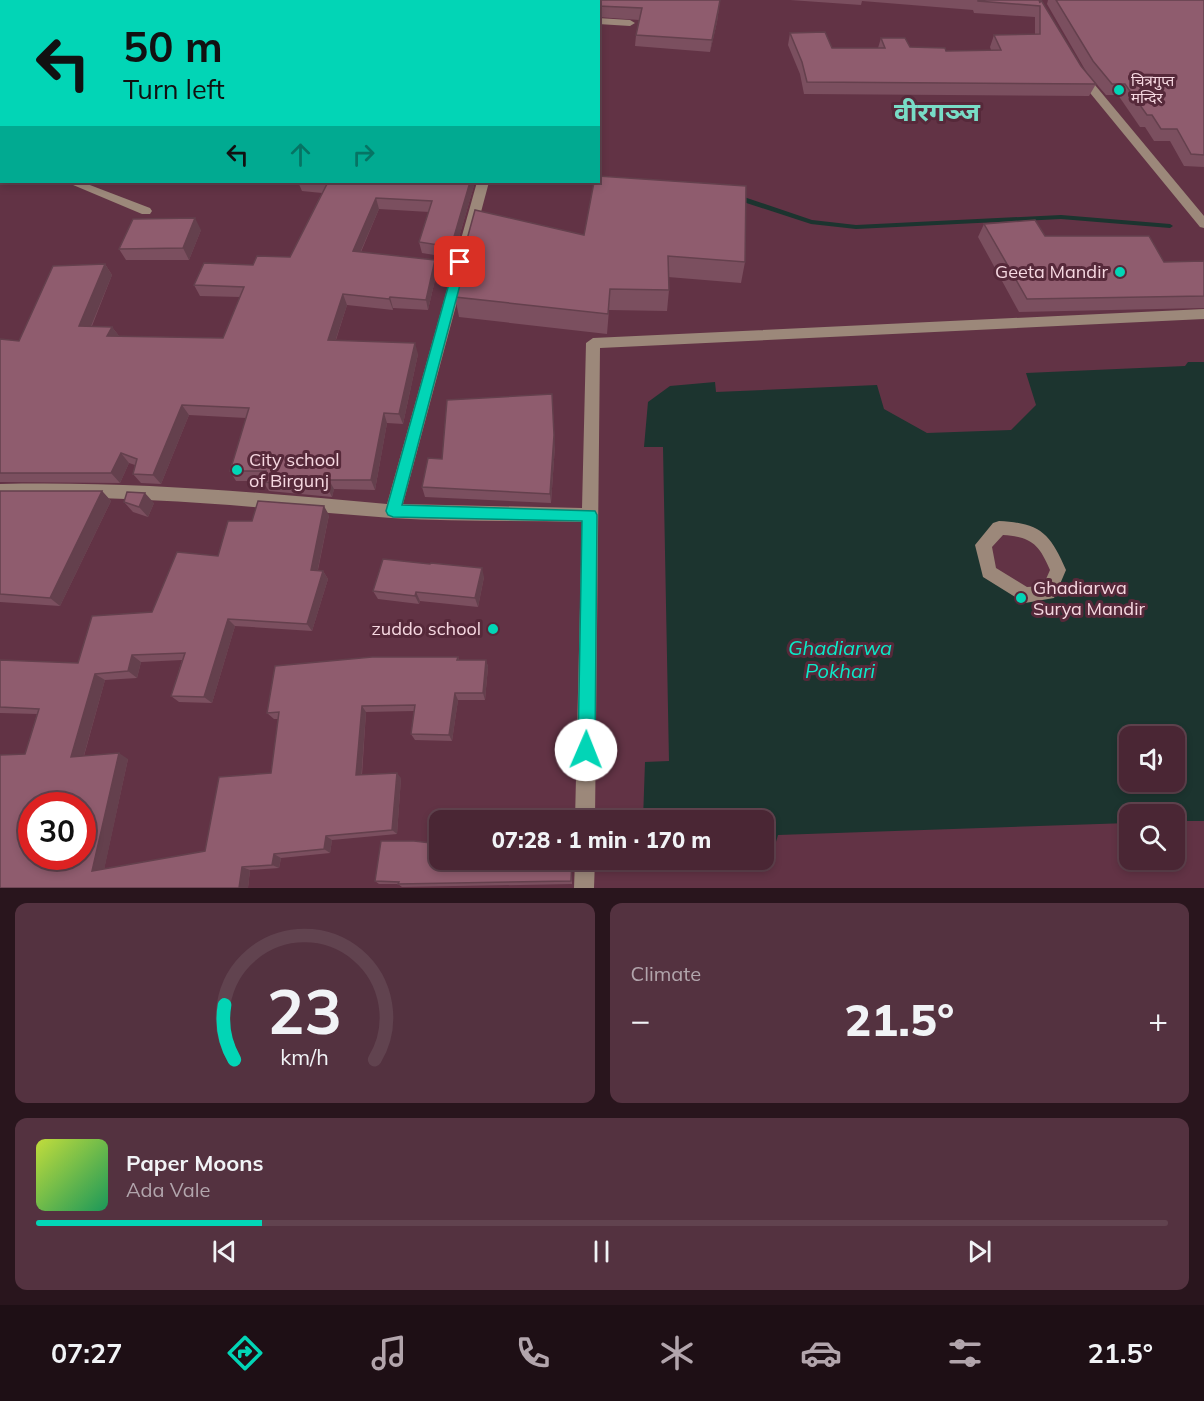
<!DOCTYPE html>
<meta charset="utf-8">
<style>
:root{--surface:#4a2634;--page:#543240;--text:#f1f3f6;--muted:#b2a5ac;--line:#61434f;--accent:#02d5b6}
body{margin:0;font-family:Mulish,"Noto Sans Devanagari",sans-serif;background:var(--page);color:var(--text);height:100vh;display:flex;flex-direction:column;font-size:22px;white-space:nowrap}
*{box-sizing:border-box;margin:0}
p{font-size:20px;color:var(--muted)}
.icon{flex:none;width:33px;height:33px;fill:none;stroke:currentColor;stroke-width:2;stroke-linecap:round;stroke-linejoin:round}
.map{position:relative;height:888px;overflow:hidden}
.drawer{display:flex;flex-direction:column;gap:15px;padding:15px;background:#29151d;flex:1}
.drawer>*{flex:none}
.banner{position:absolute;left:0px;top:0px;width:600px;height:183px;box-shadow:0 3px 9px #0003,0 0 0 2px var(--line);background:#02d5b6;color:#111;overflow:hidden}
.tools{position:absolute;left:1119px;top:726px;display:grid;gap:12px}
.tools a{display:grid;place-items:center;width:66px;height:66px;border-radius:12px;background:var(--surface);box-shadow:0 3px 9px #0003,0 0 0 2px var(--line);font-size:30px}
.speed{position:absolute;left:18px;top:792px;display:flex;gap:12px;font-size:30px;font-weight:700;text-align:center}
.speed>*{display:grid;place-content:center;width:78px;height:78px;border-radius:50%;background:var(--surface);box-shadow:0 3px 9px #0003,0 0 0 2px var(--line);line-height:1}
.speed .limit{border:9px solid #d22;background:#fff;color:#111}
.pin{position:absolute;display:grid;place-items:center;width:51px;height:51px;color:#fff;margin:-26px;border-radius:12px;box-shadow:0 3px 9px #0006}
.me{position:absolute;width:66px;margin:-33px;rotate:1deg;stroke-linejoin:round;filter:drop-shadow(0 0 4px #0008)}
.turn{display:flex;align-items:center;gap:21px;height:126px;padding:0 24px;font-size:27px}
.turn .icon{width:78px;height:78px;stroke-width:2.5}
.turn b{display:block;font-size:42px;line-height:51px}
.lanes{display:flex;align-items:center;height:57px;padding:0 24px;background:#0003;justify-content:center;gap:30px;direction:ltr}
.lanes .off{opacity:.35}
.big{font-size:45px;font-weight:800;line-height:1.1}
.drawer .widget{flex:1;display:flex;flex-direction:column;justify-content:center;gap:9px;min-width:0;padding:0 21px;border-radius:12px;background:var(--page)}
.drawer .dial{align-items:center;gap:0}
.dial svg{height:156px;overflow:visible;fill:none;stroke:var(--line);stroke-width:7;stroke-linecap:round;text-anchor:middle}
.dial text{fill:var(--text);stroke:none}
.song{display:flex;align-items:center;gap:18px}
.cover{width:72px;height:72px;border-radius:9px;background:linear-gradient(135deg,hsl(70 70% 55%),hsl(150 70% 35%))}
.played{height:6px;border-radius:3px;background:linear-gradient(90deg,var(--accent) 20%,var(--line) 20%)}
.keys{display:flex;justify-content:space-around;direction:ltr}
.heat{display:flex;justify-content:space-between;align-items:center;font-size:33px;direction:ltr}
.drawer .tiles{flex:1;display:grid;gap:15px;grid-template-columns:1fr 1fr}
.widget:last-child{grid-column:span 2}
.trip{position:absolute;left:429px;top:810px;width:345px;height:60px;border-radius:12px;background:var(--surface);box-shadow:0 3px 9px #0003,0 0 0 2px var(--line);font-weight:800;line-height:60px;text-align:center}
.tabs{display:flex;height:96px;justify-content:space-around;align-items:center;background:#1e0f15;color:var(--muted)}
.tabs .icon{width:42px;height:42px}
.tabs .current{color:var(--accent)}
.tabs b{font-size:27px;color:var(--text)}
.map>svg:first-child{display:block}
.water{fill:#1c342f;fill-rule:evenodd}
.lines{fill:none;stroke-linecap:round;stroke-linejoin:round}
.stream{fill:#1c342f;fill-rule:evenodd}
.minor{fill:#9c887a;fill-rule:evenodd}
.wall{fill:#7b4f5f}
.shaded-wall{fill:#64404d}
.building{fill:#8f5c6e;stroke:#64404d;stroke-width:1.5;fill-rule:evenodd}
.route{fill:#02d5b6;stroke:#018a76;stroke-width:1.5}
.poi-dot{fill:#02d5b6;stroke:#56293a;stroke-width:2}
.labels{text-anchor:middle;stroke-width:6;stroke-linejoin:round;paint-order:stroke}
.far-poi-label{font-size:15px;fill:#f6d8e1;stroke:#56293a;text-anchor:start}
.poi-label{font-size:18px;fill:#f6d8e1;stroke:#56293a;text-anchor:end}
.water-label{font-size:20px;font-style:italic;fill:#0beac9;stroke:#56293a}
.far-town-label{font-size:26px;font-weight:bold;fill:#78dcc6;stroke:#56293a}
</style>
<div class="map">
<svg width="1204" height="888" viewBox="0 0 1204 888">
<rect width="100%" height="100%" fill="#623345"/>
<!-- water -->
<path class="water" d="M 1188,362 L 1204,362 L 1204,821 L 1175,821 L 1174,814 L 1130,814 L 1129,823 L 778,835 L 771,859 L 677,861 L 764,860 L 764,820 L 643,820 L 645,762 L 669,761 L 663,447 L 644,447 L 648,402 L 670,386 L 715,382 L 716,392 L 877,385 L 884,409 L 927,433 L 1011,430 L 1036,405 L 1026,373 L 1185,366 ZM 999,528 L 1049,546 L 1058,570 L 1048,593 L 1025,595 L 989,572 L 983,545 ZM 1130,736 L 1174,736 L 1174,782 L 1130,782 Z"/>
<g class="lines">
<!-- stream -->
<path class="stream" d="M 734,195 L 738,195 L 812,220 L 856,225 L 1061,215 L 1170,224 L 1173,226 L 1170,228 L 1061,219 L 856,229 L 811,224 L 734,199 Z"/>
<!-- minor -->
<path class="minor" d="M 397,0 L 407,0 L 407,2 L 398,2 Z
M 510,0 L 520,0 L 520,2 L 510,2 Z
M 598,18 L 630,20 L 635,23 L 630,26 L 598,24 Z
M 1081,72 L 1085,73 L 1204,216 L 1204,228 L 1200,227 L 1077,77 L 1077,73 Z
M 66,182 L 82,182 L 150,208 L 152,211 L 150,214 L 142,214 Z
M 477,182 L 489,182 L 403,504 L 582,508 L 586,343 L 593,338 L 1204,309 L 1204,319 L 600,348 L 595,820 L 575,820 L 582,522 C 518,520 454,522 391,518 C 260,508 131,494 0,498 L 0,484 C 129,481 259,492 387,504 Z
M 999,521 C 1040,523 1050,533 1066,570 L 1054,598 L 1025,603 L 983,577 L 975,545 L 993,523 ZM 1003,535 C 1031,537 1039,544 1050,570 L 1043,586 L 1027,587 L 996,568 L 992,547 Z
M 575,860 L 595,860 L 594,888 L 574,888 Z"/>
</g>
<!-- wall -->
<path class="wall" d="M 720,0 L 717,22 L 710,52 L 635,46 L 636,35 L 639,20 L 598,17 L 598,2 Z
M 790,0 L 1041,0 L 1081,66 L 1096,84 L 1089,96 L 804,94 L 800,74 L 788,45 L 790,33 L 832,48 L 878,48 L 881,38 L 910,47 L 946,51 L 991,50 L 990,47 L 994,35 L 1035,35 L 1035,17 L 974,13 L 973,10 L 862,1 L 861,5 Z
M 1048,0 L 1204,0 L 1204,167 L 1184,166 L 1170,141 L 1154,141 L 1145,127 L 1140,127 L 1118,95 L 1106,95 L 1087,73 L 1047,4 Z
M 153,182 L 281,182 L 281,183 L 174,182 L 172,184 Z
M 298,182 L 475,182 L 453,258 L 422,253 L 419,242 L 429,212 L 379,209 L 361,252 L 437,271 L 428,310 L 393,308 L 393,310 L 347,305 L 336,340 L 418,354 L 403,424 L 387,423 L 375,490 L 334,489 L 332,497 L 269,491 L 263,482 L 264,481 L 236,481 L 230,471 L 246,418 L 189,415 L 161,484 L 141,483 L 133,474 L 135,465 L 129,463 L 120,483 L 0,482 L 0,339 L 19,341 L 105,264 L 112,275 L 92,326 L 112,327 L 119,336 L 223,338 L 240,297 L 200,296 L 194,285 L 253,265 L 290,257 L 322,193 L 302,191 Z
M 984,224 L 1164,262 L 1204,261 L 1204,308 L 1019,312 L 978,237 Z
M 201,230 L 189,260 L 126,260 L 119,249 Z
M 584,235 L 745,262 L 741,283 L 668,277 L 669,290 L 667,311 L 609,310 L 607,334 L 459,317 L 455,297 Z
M 555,445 L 551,503 L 425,497 L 422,487 L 442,459 Z
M 0,491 L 102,491 L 111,501 L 60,606 L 0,602 Z
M 124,502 L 154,503 L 148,517 L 133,512 Z
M 329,515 L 318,570 L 323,571 L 328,579 L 312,631 L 235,626 L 212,703 L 179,702 L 171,696 L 182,660 L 141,662 L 137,678 L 105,680 L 84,756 L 128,759 L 104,869 L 205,851 L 271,773 L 278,719 L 274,719 L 267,713 L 458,657 L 459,660 L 486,660 L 488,667 L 485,700 L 458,700 L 452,741 L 415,740 L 411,734 L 414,711 L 366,712 L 362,775 L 401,778 L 397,834 L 332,840 L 330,853 L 281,858 L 279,868 L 250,870 L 248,888 L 0,888 L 25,754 L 37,714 L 0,713 L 0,660 L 78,663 L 152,612 L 218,556 L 252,521 Z
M 430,564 L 484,577 L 478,607 L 420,601 L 419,604 L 378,599 L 373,591 Z
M 440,860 L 572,860 L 572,884 L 402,887 L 398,884 L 379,884 L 375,881 Z"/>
<!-- shaded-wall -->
<path class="shaded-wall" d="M 718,11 L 717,22 L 710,52 L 712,40 Z
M 0,46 L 2,46 L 2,56 L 0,56 Z
M 2,119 L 2,153 L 0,156 L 0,121 Z
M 470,182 L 475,182 L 453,258 L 451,247 Z
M 376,198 L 379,209 L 356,262 L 353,251 Z
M 195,218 L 201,230 L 189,260 L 183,248 Z
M 435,260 L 437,271 L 428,310 L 426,300 Z
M 105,264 L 112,275 L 87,336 L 79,326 Z
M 343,294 L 347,305 L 332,351 L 328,340 Z
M 390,297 L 393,308 L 393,310 L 389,299 Z
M 112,327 L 120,337 L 107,336 Z
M 415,343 L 418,354 L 403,424 L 399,414 Z
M 552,394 L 555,445 L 551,503 L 550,494 Z
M 182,405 L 189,415 L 161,484 L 153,475 Z
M 384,413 L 387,423 L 375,490 L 371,480 Z
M 121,453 L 129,463 L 120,483 L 111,473 Z
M 329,480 L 334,489 L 332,497 L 327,487 Z
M 102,491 L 111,501 L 60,606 L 50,598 Z
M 145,493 L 154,503 L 148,517 L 139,507 Z
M 324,506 L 329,515 L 316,578 L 311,570 Z
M 482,568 L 484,577 L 478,607 L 475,598 Z
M 323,571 L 328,579 L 312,631 L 307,624 Z
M 416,592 L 420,601 L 419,604 L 415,596 Z
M 228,619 L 235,626 L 212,703 L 204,697 Z
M 132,655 L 141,662 L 137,678 L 128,671 Z
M 486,660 L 488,667 L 485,700 L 483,693 Z
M 95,674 L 105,680 L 82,762 L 71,757 Z
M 455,693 L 458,700 L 452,741 L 449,735 Z
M 362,706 L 366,712 L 361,781 L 356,775 Z
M 119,753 L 128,759 L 103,875 L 92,871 Z
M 397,773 L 401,778 L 397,834 L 392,830 Z
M 326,836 L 332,840 L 330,853 L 324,849 Z
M 274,854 L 281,858 L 279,868 L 272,865 Z
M 242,867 L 250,870 L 248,888 L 239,888 Z"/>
<!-- building -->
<path class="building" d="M 0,0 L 292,0 L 292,2 L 2,2 L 2,46 L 0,46 Z
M 517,0 L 720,0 L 718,11 L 712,40 L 636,35 L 642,8 L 598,6 L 598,2 L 516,2 Z
M 978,0 L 1039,0 L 1040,3 L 1040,0 L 1041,0 L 1081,66 L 1096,84 L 807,82 L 802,62 L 790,33 L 825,32 L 832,48 L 885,48 L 881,38 L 905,38 L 910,47 L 945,48 L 946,51 L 1001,50 L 994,35 L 1040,34 L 1040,6 L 978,1 Z
M 1056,0 L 1204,0 L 1204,155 L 1191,154 L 1177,129 L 1161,129 L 1152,115 L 1147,115 L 1125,84 L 1112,84 L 1093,61 Z
M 0,85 L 2,85 L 2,119 L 0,121 Z
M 598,176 L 746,186 L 745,262 L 668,256 L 669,290 L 610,289 L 608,314 L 455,297 L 457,276 L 475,210 L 584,235 L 594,182 L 598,182 Z
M 318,182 L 470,182 L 451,247 L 419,242 L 432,201 L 376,198 L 353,251 L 435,260 L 426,300 L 390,297 L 389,299 L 343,294 L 328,340 L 415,343 L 399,414 L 384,413 L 371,480 L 329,480 L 327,487 L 263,482 L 266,471 L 230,471 L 249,408 L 182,405 L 153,475 L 133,474 L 137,459 L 121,453 L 111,473 L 0,473 L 0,339 L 19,341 L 53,266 L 105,264 L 79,326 L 112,327 L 107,336 L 223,338 L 244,287 L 194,285 L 204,263 L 253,265 L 257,256 L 290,257 L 328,182 Z
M 195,218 L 183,248 L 119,249 L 133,219 Z
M 1035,220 L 1045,236 L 1149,236 L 1164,262 L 1204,261 L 1204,296 L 1027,299 L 984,224 Z
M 552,394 L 554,435 L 550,494 L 422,487 L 428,458 L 442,459 L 447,400 Z
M 0,491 L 102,491 L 50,598 L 0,594 Z
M 127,492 L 145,493 L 139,507 L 124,502 Z
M 258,501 L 324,506 L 311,570 L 323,571 L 307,624 L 228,619 L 204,697 L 171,696 L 185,653 L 132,655 L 128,671 L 95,674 L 71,757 L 119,753 L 92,871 L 205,851 L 219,777 L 271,773 L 279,712 L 267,713 L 275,666 L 372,657 L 458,657 L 457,660 L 486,660 L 483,693 L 455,693 L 449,735 L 411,734 L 415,705 L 362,706 L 356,775 L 397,773 L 392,830 L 326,836 L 324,849 L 274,854 L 272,865 L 242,867 L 239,888 L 0,888 L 0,755 L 25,754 L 39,709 L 0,707 L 0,660 L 78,663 L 92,616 L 152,612 L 177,552 L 218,556 L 228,521 L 252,521 ZM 32,806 L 82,806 L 82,856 L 32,856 Z
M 383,559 L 430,564 L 431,563 L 482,568 L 475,598 L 416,592 L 415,596 L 373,591 Z
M 546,817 L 572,817 L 572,820 L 546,820 Z
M 381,841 L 414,841 L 440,844 L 440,860 L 572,860 L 571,881 L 398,884 L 399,882 L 375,881 Z"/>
<!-- route -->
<path class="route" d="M 460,258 L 466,262 L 402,505 L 595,511 L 597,515 L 595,750 L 592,756 L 586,759 L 580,756 L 578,750 L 582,521 L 393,517 L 388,515 L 386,511 L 455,262 Z"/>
<!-- markers -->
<g class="poi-dot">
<circle cx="1119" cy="90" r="6"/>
<circle cx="1120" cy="272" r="6"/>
<circle cx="237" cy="470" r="6"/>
<circle cx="1021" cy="598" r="6"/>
<circle cx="493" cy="629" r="6"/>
</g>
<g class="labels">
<!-- far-poi labels -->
<g class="far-poi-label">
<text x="1131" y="86">चित्रगुप्त<tspan x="1131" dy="17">मन्दिर</tspan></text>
</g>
<!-- poi labels -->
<g class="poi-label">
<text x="1108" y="278">Geeta Mandir</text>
<text x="249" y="466" text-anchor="start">City school<tspan x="249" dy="21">of Birgunj</tspan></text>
<text x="1033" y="594" text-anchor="start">Ghadiarwa<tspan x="1033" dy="21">Surya Mandir</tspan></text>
<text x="481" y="635">zuddo school</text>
</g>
<!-- water labels -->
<g class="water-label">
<text x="840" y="655">Ghadiarwa<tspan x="840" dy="23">Pokhari</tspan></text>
</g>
<!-- far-town labels -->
<g class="far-town-label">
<text x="937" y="121">वीरगञ्ज</text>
</g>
</g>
</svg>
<div class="tools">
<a><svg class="icon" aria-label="sound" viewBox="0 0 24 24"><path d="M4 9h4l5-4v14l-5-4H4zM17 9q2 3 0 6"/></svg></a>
<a><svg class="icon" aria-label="search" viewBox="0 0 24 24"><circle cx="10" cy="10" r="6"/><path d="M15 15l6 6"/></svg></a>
</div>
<div class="speed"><div class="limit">30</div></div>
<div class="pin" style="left:460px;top:262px;background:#d93025"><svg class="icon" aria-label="arrive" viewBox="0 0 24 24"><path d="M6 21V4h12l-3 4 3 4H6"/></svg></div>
<svg class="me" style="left:586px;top:750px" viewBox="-20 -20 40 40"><circle r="19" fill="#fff"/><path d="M0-13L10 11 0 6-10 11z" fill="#02d5b6"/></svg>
<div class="trip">07:28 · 1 min · 170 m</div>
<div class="banner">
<div class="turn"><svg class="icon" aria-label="left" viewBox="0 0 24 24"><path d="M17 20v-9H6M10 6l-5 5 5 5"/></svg><div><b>50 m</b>Turn left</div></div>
<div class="lanes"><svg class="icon" aria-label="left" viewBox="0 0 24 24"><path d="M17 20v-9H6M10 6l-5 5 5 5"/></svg><svg class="icon off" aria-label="ahead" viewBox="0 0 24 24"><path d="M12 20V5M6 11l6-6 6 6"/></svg><svg class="icon off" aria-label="right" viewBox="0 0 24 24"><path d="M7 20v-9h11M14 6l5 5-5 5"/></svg></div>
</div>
</div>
<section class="drawer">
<div class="tiles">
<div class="widget dial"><svg viewBox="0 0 100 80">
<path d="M14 69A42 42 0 1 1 86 69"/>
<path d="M14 69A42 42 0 0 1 9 41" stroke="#02d5b6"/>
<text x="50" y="56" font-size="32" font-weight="700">23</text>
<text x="50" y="72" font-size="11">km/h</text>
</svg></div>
<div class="widget"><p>Climate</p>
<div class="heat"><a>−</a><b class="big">21.5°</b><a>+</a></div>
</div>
<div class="widget">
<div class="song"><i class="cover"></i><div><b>Paper Moons</b><p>Ada Vale</p></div></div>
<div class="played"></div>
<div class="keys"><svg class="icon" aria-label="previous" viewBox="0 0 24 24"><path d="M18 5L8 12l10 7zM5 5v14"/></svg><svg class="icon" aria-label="pause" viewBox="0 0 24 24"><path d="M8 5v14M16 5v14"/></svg><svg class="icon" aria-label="next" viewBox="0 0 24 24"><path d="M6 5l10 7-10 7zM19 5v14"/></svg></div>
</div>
</div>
</section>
<nav class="tabs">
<b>07:27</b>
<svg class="icon current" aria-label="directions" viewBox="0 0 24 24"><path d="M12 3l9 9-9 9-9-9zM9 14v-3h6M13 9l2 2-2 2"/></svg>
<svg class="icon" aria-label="music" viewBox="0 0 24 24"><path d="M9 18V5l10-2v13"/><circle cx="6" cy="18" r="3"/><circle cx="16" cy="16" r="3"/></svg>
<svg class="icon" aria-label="phone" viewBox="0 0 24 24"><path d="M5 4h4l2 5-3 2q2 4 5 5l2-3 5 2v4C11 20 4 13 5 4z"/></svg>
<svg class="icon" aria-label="climate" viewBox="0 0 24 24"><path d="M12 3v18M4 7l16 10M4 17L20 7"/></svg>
<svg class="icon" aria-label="car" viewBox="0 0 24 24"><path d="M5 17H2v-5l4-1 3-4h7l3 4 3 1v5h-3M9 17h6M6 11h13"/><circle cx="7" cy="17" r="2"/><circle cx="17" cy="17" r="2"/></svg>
<svg class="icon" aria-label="filters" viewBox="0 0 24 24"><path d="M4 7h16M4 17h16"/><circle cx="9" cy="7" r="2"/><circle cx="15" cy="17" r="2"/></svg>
<b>21.5°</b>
</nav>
